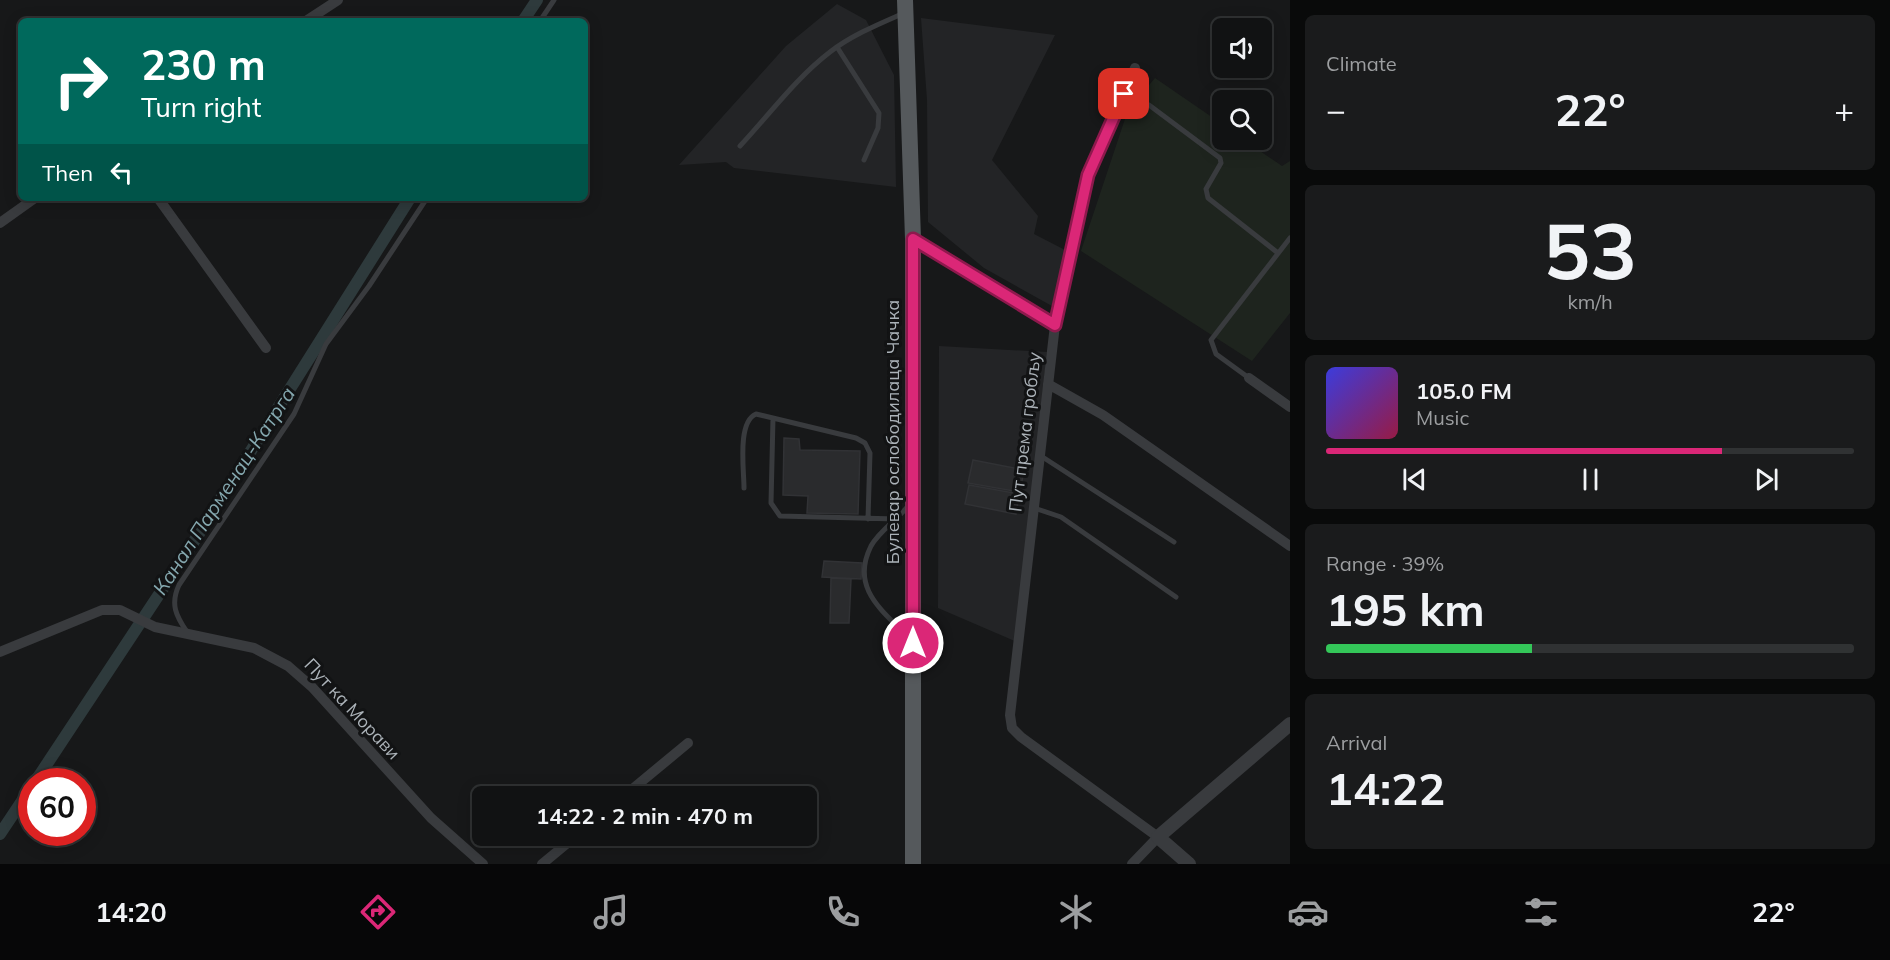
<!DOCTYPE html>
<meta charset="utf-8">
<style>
:root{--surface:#111213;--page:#1a1b1c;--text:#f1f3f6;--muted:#9c9ea0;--line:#303233;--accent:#db2777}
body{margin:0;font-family:Mulish,sans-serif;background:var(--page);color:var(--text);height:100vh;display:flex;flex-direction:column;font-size:22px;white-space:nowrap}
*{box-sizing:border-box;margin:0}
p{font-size:20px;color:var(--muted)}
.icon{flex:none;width:33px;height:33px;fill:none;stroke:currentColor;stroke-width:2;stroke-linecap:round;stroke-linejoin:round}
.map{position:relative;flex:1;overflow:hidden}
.side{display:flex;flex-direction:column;gap:15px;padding:15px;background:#090a0a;width:600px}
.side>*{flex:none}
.banner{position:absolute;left:18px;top:18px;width:570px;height:183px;border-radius:9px;box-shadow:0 3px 15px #0003,0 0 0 2px var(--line);background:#00695c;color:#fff;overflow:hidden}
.fabs{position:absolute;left:1212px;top:18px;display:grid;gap:12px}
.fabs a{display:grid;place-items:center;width:60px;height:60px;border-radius:9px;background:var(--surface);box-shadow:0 3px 15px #0003,0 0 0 2px var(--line);font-size:30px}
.speed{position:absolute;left:18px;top:768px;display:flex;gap:12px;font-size:30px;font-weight:700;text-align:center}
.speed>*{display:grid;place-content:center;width:78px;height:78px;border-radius:50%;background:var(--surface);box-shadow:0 3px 15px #0003,0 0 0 2px var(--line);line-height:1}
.speed .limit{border:9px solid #d22;background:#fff;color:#111}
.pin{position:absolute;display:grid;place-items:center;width:51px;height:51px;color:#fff;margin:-26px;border-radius:12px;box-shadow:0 3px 9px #0006}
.me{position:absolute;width:66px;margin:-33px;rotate:0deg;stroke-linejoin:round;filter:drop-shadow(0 0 4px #0008)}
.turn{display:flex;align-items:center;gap:21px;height:126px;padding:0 24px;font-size:27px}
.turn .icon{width:78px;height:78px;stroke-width:2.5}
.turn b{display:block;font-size:42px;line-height:51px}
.then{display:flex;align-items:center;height:57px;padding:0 24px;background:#0003;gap:12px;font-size:22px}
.big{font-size:45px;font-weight:700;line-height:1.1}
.side .card{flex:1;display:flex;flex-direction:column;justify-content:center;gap:9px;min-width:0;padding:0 21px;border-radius:9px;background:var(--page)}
.side .dial{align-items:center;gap:0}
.dial b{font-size:78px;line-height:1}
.song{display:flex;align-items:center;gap:18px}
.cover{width:72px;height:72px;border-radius:9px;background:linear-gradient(135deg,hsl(240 70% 55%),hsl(340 70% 35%))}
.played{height:6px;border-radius:3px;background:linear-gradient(90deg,var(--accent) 75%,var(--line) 75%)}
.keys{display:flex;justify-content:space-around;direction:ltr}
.heat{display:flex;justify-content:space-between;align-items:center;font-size:33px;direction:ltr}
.charge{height:9px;border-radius:4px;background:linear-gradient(90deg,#34c759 39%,var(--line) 0)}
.trip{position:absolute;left:472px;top:786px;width:345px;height:60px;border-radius:9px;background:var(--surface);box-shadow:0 3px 15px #0003,0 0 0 2px var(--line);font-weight:700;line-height:60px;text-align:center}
.tab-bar{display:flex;height:96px;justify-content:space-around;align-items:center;background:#070708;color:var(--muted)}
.tab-bar .icon{width:42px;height:42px}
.tab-bar .current{color:var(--accent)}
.tab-bar b{font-size:27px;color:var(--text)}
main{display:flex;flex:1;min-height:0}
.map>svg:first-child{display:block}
.built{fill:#232426}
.green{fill:#1e241e}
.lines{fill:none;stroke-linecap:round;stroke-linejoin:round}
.canal{stroke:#2e3a3c;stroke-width:12}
.building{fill:#2a2b2d;stroke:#313235;stroke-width:1.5}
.service{stroke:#393b3e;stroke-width:5}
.minor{stroke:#393b3e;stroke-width:10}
.tertiary{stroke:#393b3e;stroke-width:14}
.primary{stroke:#55595c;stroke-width:16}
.route-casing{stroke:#8e194d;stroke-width:15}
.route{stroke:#db2777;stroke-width:10}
.labels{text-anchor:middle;stroke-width:6;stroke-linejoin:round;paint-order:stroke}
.street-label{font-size:18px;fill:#abb2b8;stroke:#121314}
.water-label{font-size:20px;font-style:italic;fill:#85a8af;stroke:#121314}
</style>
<main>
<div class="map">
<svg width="1290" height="864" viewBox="0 0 1290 864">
<rect width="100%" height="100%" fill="#171819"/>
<!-- built -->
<path class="built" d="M 837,4 L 866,20 L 894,75 L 896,187 L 734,168 L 726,162 L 679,165 L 786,46 Z
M 921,18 L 1055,35 L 992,160 L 1038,216 L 1034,234 L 1067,251 L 1052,306 L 984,268 L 928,222 L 927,100 Z
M 939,346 L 1047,352 L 1017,642 L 938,608 Z"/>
<!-- green -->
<path class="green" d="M 1155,78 L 1222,124 L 1222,140 L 1244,140 L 1282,166 L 1290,161 L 1290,313 L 1252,361 L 1081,251 L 1128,110 Z"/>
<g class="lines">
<!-- canal -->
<path class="canal" d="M 523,21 L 537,0
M 35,782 L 193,543 L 410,198
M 0,834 L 32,786"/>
</g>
<!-- building -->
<path class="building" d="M 784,438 L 799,439 L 800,450 L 860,451 L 858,514 L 807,513 L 808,496 L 783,495 Z
M 973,460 L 1024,470 L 1020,492 L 968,483 Z
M 969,485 L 1019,494 L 1016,514 L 965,504 Z
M 824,561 L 862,563 L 861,579 L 822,577 Z
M 831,578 L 851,579 L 849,623 L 830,623 Z"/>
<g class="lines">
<!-- service -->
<path class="service" d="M 540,21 L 554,0
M 837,47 L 879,113 L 878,128 L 864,160
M 1124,94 L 1149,105 L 1220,158 L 1221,163 L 1206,189 L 1208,198 L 1278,253
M 740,146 C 769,115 796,78 830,52 C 852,35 879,24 904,13
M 1249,378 L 1216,354 L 1211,340 L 1290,238
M 773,418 L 771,503 L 780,516 L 897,519
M 1041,456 L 1174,542
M 744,488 C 744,470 737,422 756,414 L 856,438 L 865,443 L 870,453 L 868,519
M 1034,508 L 1061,517 L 1176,597
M 187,632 C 176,616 170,604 179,585 L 294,414 L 326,344 L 369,286 L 427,198
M 908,637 C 882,610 850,588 871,546 C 879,531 898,519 909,505"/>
<!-- minor -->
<path class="minor" d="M 306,21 L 338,0
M 158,198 L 266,348
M 0,223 L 35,198
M 913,239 L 1055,325
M 1249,378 L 1290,407
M 1048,384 L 1103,415 L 1290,546
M 0,652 L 102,610 L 120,610 L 155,627 L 254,648 L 288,666 L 312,687 L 431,818 L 483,864
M 624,796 L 688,743
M 542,864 L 576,836
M 1132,864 L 1158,837 L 1021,737 L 1012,728 L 1010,715 L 1055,325 L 1088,175 L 1135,68"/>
<!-- tertiary -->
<path class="tertiary" d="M 1189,864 L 1158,837 L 1290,724"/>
<!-- primary -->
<path class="primary" d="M 905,0 L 913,239 L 913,864"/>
</g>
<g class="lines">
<defs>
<path id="route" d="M 913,643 L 913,239 L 1055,325 L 1088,175 L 1124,94"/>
</defs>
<!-- route casing -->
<use href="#route" class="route-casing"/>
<!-- route -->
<use href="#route" class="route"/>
</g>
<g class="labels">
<!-- street labels -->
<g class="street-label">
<text transform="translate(893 432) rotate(-90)" y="6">Булевар ослободилаца Чачка</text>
<text transform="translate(1025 432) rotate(-83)" y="6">Пут према гробљу</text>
<text transform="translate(352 709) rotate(47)" y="6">Пут ка Морави</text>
</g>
<!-- water labels -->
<g class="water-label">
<text transform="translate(224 491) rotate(-57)" y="7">Канал Парменац-Катрга</text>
</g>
</g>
</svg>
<div class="fabs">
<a><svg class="icon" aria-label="sound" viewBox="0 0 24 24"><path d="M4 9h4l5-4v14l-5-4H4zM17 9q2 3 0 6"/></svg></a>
<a><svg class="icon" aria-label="search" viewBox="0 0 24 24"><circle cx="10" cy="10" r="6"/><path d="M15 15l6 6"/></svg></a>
</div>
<div class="speed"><div class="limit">60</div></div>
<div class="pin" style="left:1124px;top:94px;background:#d93025"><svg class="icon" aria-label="arrive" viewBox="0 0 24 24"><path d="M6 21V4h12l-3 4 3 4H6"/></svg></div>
<svg class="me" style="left:913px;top:643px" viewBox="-20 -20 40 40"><circle r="17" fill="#db2777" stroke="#fff" stroke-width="3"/><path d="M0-11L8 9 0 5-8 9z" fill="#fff"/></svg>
<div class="trip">14:22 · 2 min · 470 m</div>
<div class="banner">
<div class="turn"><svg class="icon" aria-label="right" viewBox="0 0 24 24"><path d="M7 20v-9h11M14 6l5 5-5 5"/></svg><div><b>230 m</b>Turn right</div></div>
<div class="then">Then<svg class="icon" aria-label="left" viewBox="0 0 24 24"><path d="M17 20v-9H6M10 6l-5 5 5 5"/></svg></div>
</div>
</div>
<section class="side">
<div class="card"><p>Climate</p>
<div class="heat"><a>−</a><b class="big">22°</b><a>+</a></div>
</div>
<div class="card dial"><b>53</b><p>km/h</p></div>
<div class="card">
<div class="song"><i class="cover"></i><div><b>105.0 FM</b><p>Music</p></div></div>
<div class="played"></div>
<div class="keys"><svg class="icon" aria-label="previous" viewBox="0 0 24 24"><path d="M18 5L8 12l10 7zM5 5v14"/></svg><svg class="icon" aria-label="pause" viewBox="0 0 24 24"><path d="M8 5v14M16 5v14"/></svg><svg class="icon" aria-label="next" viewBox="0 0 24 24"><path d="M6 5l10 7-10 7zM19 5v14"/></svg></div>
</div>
<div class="card"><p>Range · 39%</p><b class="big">195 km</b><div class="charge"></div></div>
<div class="card"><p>Arrival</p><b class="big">14:22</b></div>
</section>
</main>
<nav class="tab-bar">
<b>14:20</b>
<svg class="icon current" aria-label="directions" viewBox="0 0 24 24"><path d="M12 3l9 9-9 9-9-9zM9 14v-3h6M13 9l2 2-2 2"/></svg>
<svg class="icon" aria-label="music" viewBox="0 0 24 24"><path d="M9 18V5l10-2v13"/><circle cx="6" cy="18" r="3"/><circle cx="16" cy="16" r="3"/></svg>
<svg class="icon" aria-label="phone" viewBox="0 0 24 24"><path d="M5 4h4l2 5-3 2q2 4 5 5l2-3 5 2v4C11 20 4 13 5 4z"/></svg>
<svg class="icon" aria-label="climate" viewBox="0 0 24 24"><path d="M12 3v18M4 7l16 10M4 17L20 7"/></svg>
<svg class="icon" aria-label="car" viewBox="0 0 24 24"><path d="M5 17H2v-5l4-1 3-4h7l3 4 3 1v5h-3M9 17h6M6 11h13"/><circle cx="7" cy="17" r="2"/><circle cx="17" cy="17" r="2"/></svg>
<svg class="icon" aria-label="filters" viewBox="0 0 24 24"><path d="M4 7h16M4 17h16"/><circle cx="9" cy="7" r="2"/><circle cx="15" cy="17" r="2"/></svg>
<b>22°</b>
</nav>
